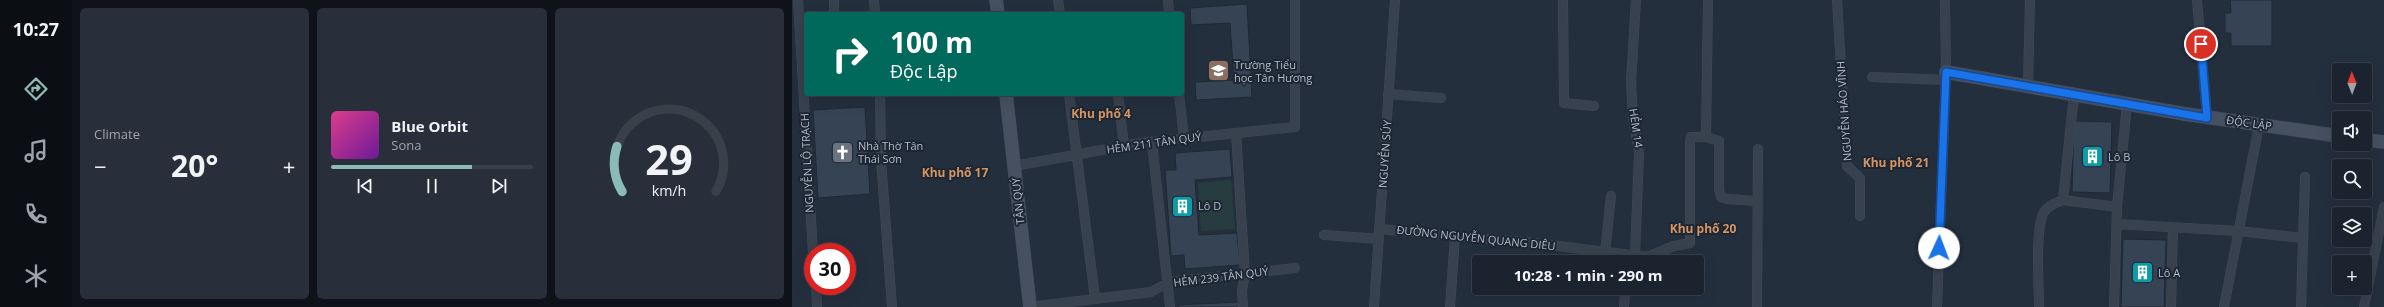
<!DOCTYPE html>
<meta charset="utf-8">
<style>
:root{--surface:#1b232e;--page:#282f3a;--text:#f1f3f6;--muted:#a0a4aa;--line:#39404a;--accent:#8bbbb9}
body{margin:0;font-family:"Open Sans",sans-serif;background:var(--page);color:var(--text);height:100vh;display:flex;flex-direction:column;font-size:15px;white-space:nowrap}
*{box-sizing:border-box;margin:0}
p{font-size:13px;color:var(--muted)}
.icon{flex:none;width:22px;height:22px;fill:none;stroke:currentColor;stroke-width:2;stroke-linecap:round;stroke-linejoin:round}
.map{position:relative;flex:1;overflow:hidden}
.panel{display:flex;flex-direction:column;gap:8px;padding:8px;background:#0f1319;width:720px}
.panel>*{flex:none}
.top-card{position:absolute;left:12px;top:12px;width:380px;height:84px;border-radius:4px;box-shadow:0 4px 16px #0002,0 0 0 1px var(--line);background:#00695c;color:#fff;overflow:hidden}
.needle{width:26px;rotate:359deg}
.tools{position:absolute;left:1540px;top:63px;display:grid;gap:8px}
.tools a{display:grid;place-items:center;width:40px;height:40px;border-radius:4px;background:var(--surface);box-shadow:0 4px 16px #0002,0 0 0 1px var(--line);font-size:20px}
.speed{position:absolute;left:12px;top:243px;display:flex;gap:8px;font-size:20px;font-weight:700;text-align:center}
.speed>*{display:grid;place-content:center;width:52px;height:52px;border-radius:50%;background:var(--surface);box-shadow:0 4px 16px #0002,0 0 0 1px var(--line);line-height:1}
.speed .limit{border:6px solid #d22;background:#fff;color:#111}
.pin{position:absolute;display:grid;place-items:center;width:34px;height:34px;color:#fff;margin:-17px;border:2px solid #fff;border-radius:50%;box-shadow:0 1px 4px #0007}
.me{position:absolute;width:44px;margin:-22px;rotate:2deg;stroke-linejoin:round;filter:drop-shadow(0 0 3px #0008)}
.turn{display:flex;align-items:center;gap:14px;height:84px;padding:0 20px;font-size:18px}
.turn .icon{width:52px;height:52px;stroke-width:2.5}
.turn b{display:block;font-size:28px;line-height:34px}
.big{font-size:30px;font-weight:700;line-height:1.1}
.panel .tile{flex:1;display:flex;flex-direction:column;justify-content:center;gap:6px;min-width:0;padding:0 14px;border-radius:6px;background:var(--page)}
.panel .dial{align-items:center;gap:0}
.dial svg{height:104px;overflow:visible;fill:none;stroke:var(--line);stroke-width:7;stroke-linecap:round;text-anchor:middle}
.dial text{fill:var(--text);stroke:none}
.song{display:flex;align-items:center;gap:12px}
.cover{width:48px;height:48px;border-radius:6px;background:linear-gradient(135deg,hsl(330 70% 55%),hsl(280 70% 35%))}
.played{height:4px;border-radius:2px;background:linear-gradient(90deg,var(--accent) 70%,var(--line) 70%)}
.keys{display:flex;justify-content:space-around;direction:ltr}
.heat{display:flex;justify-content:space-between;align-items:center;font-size:22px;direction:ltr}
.panel .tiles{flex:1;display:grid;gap:8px;grid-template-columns:repeat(3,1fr)}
.trip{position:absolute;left:680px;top:255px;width:232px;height:40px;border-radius:4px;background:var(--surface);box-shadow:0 4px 16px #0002,0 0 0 1px var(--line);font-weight:700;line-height:40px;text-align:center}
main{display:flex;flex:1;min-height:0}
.dock{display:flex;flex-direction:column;width:72px;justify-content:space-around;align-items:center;background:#0b0e12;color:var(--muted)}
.dock .icon{width:28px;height:28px}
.dock .on{color:var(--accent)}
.dock b{font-size:18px;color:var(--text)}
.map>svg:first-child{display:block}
.green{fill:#263c3f}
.building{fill:#364354;stroke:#1f2835}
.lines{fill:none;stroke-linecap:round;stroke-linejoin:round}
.street-casing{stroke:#414a57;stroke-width:10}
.secondary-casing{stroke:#414a57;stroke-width:14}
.street{stroke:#38414e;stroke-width:9}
.secondary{stroke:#465061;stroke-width:13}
.route-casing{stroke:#114b97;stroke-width:10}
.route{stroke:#1a73e8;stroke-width:7}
.labels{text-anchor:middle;stroke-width:4;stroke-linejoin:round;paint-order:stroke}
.poi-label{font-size:11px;fill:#b4bcc9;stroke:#1d2633;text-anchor:start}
.street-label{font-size:11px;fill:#b4bcc9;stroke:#1d2633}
.neighbourhood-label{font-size:12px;font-weight:bold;fill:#d59563;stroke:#1d2633}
</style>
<main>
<nav class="dock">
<b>10:27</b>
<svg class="icon on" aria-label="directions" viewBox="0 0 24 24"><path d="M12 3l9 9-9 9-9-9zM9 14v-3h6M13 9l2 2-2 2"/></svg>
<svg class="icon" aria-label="music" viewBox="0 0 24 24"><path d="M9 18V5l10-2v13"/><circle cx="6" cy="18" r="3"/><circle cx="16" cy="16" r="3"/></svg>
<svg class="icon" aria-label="phone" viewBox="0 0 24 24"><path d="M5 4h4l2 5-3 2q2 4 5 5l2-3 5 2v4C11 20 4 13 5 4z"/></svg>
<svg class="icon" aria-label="climate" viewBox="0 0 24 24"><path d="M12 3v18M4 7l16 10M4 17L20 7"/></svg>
</nav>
<section class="panel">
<div class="tiles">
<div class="tile"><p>Climate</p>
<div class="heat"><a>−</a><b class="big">20°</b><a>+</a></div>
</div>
<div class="tile">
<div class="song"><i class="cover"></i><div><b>Blue Orbit</b><p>Sona</p></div></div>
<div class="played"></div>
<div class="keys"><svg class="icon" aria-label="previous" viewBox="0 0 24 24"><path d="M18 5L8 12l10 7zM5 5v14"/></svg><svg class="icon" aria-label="pause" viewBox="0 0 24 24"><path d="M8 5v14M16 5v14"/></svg><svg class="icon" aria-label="next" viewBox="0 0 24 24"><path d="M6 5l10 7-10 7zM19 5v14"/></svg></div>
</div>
<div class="tile dial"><svg viewBox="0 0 100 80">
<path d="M14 69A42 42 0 1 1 86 69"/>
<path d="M14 69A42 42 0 0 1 10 34" stroke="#8bbbb9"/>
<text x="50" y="56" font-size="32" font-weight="700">29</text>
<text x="50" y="72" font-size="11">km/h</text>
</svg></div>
</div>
</section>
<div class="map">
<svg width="1592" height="307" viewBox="0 0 1592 307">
<rect width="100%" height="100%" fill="#242f3e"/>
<!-- green -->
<path class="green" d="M 439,180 L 443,229 L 409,231 L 406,183 Z"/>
<!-- building -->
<path class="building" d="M 1438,0 L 1480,0 L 1480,46 L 1439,46 L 1439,33 L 1433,33 L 1433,13 L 1439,13 Z
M 455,4 L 460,97 L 404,100 L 403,82 L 442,80 L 438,23 L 399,25 L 398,8 Z
M 73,107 L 78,194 L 26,198 L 21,110 Z
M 1282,121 L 1320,122 L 1318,193 L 1280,192 Z
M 438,149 L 440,177 L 403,180 L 407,235 L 445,233 L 448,265 L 393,269 L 392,255 L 379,256 L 373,170 L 384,170 L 383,153 Z
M 1331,239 L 1374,240 L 1372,307 L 1329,307 Z
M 447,302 L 447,307 L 387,307 L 386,305 Z"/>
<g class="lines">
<defs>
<path id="street" d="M 6,0 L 21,253
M 42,0 L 42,14
M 82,0 L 83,14
M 266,0 L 268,14
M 376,0 L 377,14
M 771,0 L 772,103 L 802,106
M 916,0 L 914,137 L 927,141 L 927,190 L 929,197 L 935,199 L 965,201
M 1045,0 L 1055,166 L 1068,178 L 1068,216
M 1405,0 L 1415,118
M 1080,77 L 1154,80
M 1236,86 L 1238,0
M 88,94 L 89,160 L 100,307
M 277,94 L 303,298
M 326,94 L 332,146
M 387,94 L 392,138
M 596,94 L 649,98
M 1282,94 L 1271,200 L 1325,207
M 444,133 L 453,274 L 450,291 L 451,307
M 360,142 L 378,307
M 222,166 L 349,143 L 503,127 L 503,0
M 1325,224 L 1446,231 L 1511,238
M 587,229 L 742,243 L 855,257 L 882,246 L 898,243 L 898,142 L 899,137 L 914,137
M 532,235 L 587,239
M 813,252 L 819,196
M 843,256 L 847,153 L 841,118 L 839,82 L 844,0
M 24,286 L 25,307
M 238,307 L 359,292 L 377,282 L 503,268
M 582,307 L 603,0
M 658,307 L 663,236
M 832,307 L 833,288
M 965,307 L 966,149
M 1145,307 L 1154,72 L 1153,0
M 1247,307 C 1247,285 1243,233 1251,214 C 1255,206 1263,203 1271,200
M 1322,307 L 1325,207 L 1335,104
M 1379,307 L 1381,227
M 1432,307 L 1467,125
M 1509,307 L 1513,177
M 1572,307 L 1592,207"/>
<path id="secondary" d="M 204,0 L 206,14
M 1154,72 L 1393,114 L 1547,136
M 214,94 L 238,307
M 1573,140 L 1592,142"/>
</defs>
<!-- street casing -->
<use href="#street" class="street-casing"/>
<!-- secondary casing -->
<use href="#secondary" class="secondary-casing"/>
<!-- street -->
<use href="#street" class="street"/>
<!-- secondary -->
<use href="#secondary" class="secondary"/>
</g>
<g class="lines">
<defs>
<path id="route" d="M 1147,248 L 1154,72 L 1415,118 L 1409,44"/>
</defs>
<!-- route casing -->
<use href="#route" class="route-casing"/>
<!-- route -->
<use href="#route" class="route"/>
</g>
<!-- icons -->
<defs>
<symbol id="school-square" viewBox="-11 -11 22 22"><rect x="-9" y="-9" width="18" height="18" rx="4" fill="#8d6e63" stroke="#1d2633"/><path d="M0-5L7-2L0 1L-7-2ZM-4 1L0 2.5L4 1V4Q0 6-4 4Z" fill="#fff"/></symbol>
<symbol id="church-square" viewBox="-11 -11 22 22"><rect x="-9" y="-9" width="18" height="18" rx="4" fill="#6b7280" stroke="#1d2633"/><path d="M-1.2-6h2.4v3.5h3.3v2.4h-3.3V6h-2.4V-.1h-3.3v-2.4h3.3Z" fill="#fff"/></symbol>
<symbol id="building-square" viewBox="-11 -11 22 22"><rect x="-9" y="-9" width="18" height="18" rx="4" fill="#0f9aa8" stroke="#1d2633"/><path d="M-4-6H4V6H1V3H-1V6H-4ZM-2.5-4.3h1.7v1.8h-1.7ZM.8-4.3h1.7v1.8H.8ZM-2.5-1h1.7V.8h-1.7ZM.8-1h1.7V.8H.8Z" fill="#fff"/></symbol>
</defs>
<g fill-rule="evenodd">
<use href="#school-square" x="414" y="58" width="25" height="25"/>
<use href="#church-square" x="38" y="140" width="25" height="25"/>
<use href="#building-square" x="1288" y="144" width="25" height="25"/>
<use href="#building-square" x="378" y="194" width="25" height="25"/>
<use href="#building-square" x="1338" y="260" width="25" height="25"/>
</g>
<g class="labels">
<!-- poi labels -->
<g class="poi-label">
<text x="442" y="69">Trường Tiểu<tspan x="442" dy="13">học Tân Hương</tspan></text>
<text x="66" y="150">Nhà Thờ Tân<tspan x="66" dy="13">Thái Sơn</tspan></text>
<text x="1316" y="161">Lô B</text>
<text x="406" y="210">Lô D</text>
<text x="1366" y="277">Lô A</text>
</g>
<!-- street labels -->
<g class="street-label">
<text transform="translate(1052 111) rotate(-94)" y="4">NGUYỄN HÁO VĨNH</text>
<text transform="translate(1457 123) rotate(8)" y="4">ĐỘC LẬP</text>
<text transform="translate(844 128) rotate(82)" y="4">HẺM 14</text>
<text transform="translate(362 143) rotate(-8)" y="4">HẺM 211 TÂN QUÝ</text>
<text transform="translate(593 154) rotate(-86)" y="4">NGUYỄN SÚY</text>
<text transform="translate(15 163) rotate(-93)" y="4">NGUYỄN LỘ TRẠCH</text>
<text transform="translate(226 201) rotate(-96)" y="4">TÂN QUÝ</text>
<text transform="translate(684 238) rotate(6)" y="4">ĐƯỜNG NGUYỄN QUANG DIÊU</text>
<text transform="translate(429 277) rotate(-7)" y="4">HẺM 239 TÂN QUÝ</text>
</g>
<!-- neighbourhood labels -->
<g class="neighbourhood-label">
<text x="309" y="118">Khu phố 4</text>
<text x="1104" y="167">Khu phố 21</text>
<text x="163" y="177">Khu phố 17</text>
<text x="911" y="233">Khu phố 20</text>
</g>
</g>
</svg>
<div class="tools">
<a><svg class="needle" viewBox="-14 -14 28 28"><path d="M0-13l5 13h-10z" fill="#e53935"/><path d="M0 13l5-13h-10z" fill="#a0a4aa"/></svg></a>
<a><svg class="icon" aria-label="sound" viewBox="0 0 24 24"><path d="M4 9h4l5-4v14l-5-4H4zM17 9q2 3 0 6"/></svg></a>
<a><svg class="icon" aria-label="search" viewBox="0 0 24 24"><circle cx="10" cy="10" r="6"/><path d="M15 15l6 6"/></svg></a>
<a><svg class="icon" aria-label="layers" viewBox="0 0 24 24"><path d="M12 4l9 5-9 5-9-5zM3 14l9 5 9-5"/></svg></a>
<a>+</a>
</div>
<div class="speed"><div class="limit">30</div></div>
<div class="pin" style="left:1409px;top:44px;background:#d93025"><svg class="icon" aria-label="arrive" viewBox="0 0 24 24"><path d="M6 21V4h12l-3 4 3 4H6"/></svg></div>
<svg class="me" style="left:1147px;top:248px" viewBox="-20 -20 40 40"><circle r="19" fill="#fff"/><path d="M0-13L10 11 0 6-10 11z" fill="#1a73e8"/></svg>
<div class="trip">10:28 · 1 min · 290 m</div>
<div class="top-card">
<div class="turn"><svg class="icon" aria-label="right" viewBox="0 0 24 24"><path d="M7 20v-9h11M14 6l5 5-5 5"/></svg><div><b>100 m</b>Độc Lập</div></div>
</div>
</div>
</main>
